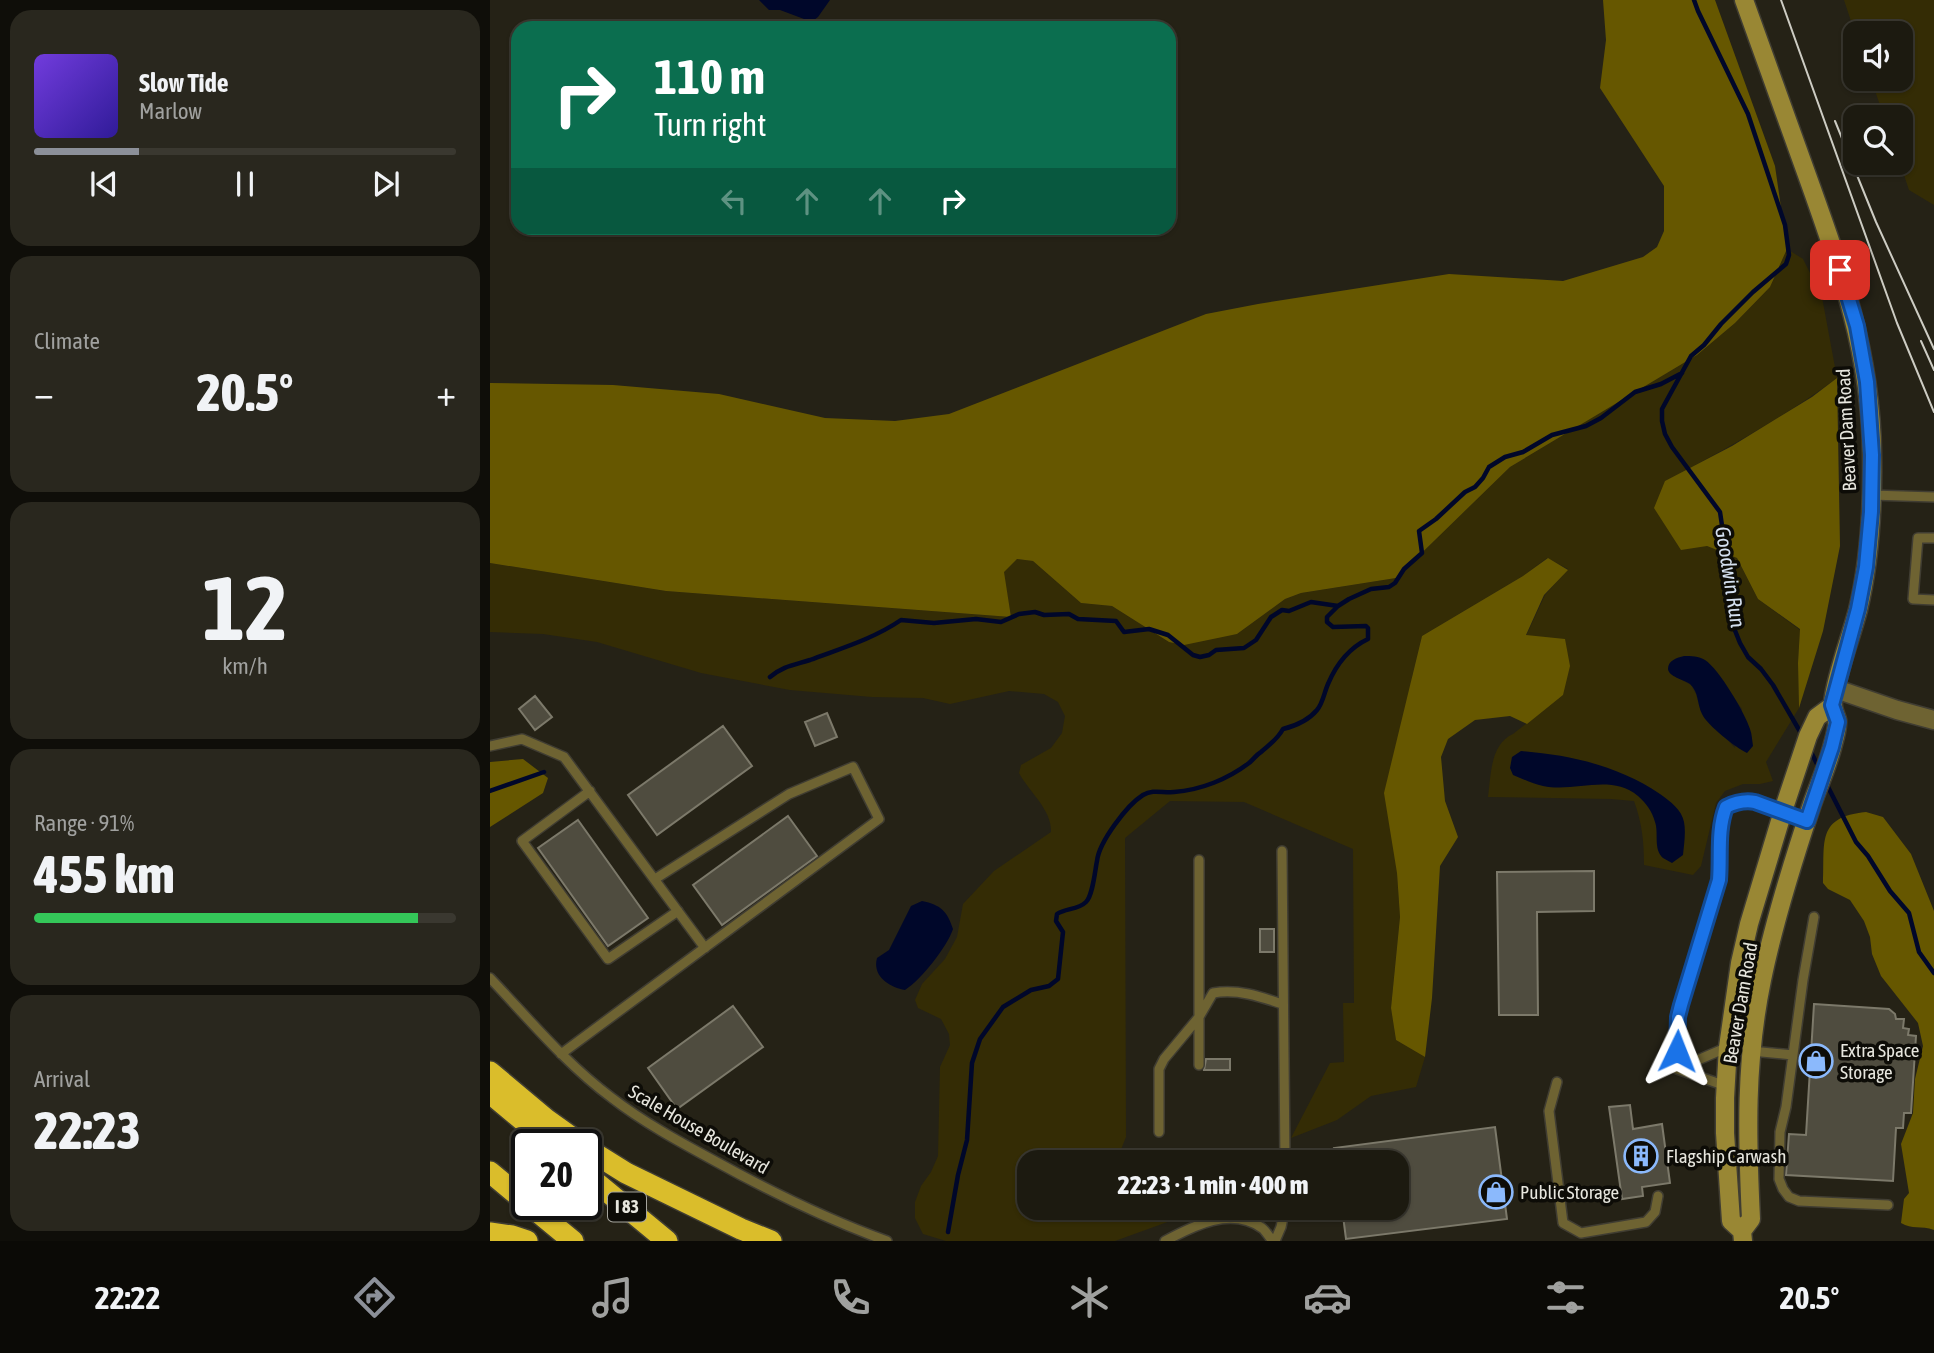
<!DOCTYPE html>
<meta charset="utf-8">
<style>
:root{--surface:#1c1a10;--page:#29271e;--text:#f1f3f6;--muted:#a0a19f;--line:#3a3830;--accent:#8c9099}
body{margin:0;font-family:"Asap Condensed",sans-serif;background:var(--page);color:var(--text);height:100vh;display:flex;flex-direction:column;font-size:26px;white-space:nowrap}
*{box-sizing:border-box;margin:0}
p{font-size:23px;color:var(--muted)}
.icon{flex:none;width:38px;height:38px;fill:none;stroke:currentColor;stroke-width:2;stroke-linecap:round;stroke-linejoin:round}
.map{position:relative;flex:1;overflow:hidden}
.panel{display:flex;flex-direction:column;gap:10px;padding:10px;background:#0f0e09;width:490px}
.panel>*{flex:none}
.hud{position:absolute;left:21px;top:21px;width:665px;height:214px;border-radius:21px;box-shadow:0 2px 5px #0004,0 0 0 2px var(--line);background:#0b6e4f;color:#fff;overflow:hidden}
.fabs{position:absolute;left:1353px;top:21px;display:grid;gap:14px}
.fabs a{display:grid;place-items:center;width:70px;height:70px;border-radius:14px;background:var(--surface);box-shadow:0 2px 5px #0004,0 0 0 2px var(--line);font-size:35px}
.speed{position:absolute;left:21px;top:1129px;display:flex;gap:14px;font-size:35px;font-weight:700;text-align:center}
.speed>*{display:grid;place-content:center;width:91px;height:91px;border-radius:50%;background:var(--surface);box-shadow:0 2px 5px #0004,0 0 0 2px var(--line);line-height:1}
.speed .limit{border:4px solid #111;border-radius:10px;background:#fff;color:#111}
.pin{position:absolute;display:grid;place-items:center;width:60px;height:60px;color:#fff;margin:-30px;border-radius:14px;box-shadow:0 4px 10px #0006}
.me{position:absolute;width:77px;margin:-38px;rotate:2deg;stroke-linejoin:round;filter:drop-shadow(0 0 5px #0008)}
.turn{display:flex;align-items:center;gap:24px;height:147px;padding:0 28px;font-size:32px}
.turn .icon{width:91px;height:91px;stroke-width:2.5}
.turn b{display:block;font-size:49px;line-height:60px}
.lanes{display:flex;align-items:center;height:66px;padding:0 28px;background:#0003;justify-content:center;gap:35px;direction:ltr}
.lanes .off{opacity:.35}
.big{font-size:52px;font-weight:800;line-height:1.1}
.panel .widget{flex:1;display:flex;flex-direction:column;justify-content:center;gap:10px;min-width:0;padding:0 24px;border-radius:21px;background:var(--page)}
.panel .dial{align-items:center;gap:0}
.dial b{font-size:91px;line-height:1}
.song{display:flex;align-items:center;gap:21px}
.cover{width:84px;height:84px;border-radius:10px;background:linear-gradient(135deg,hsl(260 70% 55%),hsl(250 70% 35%))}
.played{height:7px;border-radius:4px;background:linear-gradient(90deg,var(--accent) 25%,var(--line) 25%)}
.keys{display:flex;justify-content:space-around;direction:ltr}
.heat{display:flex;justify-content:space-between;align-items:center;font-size:38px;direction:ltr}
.charge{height:10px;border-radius:5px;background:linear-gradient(90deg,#34c759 91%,var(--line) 0)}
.trip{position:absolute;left:527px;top:1150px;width:392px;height:70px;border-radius:21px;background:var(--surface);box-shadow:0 2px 5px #0004,0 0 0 2px var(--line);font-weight:800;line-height:70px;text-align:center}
.menu{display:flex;height:112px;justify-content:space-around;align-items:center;background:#0b0a06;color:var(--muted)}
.menu .icon{width:49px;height:49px}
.menu .on{color:var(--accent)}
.menu b{font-size:32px;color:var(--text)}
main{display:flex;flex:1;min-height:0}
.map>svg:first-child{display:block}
.green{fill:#342c05;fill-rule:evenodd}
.forest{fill:#665700}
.water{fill:#00072a}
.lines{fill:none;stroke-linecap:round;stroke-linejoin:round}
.stream{stroke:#00072a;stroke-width:4.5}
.building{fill:#4f4c3f;stroke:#7c796a;stroke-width:2}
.service-casing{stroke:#403d32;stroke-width:12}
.minor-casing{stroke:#403d32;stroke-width:21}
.secondary-casing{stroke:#403d32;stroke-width:21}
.motorway-casing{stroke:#403d32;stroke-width:24}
.service{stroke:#6e6332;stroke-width:9}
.minor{stroke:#6e6332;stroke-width:18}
.secondary{stroke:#998734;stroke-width:18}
.motorway{stroke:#dabd2b;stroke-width:21}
.tram{stroke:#cdccc3;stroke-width:2}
.route-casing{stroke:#114b97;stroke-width:18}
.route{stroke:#1a73e8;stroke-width:12}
.labels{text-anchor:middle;stroke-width:7;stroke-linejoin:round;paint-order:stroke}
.shield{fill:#0d0c07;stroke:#a6a59e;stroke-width:2}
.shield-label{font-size:18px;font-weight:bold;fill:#e7e6de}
.street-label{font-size:19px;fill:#e7e6de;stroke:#0d0c07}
.poi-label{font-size:19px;fill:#e7e6de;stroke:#0d0c07;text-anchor:start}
.water-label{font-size:21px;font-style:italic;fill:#d5e0f0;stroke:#0d0c07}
</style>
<main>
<section class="panel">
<div class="widget">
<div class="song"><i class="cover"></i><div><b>Slow Tide</b><p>Marlow</p></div></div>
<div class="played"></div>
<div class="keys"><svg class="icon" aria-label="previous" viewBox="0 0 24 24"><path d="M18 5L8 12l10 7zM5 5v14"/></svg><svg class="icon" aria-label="pause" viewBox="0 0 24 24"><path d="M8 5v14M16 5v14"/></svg><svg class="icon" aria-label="next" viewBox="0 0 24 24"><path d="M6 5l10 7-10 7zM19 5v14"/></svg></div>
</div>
<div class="widget"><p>Climate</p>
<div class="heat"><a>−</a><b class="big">20.5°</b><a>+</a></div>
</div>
<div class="widget dial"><b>12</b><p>km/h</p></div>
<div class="widget"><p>Range · 91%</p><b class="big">455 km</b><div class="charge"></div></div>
<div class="widget"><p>Arrival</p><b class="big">22:23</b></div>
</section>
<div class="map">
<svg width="1444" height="1241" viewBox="0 0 1444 1241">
<rect width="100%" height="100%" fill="#252216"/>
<!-- green -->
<path class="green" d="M 1354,0 L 1444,0 L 1444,205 L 1419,190 L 1410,163 L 1410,117 L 1394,117 L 1381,79 L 1410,79 L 1410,33 L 1365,33 Z
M 1297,249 L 1313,259 L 1332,297 L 1347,378 C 1293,418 1234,450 1176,481 L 1217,546 L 1247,558 L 1268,599 L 1310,630 L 1308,663 L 1309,708 L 1276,762 L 1283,781 L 1270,784 L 1253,784 L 1235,791 L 1226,803 L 1211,866 L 1203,875 L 1154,865 C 1154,841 1152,823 1144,801 L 1121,799 L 998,797 C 1001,776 1000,744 1023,734 L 1073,695 L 1036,636 L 1055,595 L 1078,569 L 1057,558 L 1033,576 L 932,636 L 922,677 L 907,873 L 910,917 L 901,1008 L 906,1040 L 935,1057 L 926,1087 L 881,1096 L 847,1120 L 801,1138 L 840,1063 L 854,1062 L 853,1003 L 864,1003 L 863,849 L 754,802 L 680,801 L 635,838 L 636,1137 L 626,1162 L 539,1162 L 539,1208 L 674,1208 L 683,1220 L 625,1241 L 456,1241 L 433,1234 L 425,1218 L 425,1202 L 431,1186 L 441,1172 L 448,1156 L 450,1067 L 460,1045 L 459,1034 L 451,1019 L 428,1008 L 425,1000 L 432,984 L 455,959 L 467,937 L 473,904 L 504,871 L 561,832 C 562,810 540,793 529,773 L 531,765 L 561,748 L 572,733 L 575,716 L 568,702 L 554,694 L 519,691 L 460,704 L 433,698 L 382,697 L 300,690 L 211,673 L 107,642 L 53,634 L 0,632 L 0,563 L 176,591 L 521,617 L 513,572 L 527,559 L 543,561 L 591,603 L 622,606 L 679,642 L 747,634 L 795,599 L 811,593 L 906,578 L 1020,467 L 1207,355 L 1245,323 L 1280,287 ZM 1181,674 L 1241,694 L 1252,709 L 1245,748 L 1230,732 L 1209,705 L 1206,694 L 1201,685 Z"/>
<!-- forest -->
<path class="forest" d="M 1113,0 L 1225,0 L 1285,166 L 1297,249 L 1280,287 L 1245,323 L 1207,355 L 1020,467 L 906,578 L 811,593 L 795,599 L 747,634 L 694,645 L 679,642 L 622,606 L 591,603 L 543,561 L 527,559 L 514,572 L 521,617 L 176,591 L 0,563 L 0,383 L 123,385 L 229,394 L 335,418 L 405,421 L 459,414 L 716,314 L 768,304 L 959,274 L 1073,281 L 1153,257 L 1167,247 L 1174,231 L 1174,186 L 1110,88 L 1116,40 Z
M 1347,378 L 1350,546 L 1333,631 L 1309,708 L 1308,663 L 1310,629 L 1268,599 L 1247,558 L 1217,546 L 1191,550 L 1164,508 L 1175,481 L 1242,446 L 1322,397 Z
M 1058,558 L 1078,570 L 1054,595 L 1036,635 L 1075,639 L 1080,666 L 1073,695 L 1037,724 L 1020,716 L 985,720 L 958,739 L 951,757 L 955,801 L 968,837 L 950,866 L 942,998 L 935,1057 L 906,1040 L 901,1008 L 910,917 L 907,873 L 894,793 L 932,636 L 1033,576 Z
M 33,759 L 58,778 L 53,793 L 0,827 L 0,762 Z
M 1376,812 L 1393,817 L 1421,854 L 1444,911 L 1444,1230 C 1431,1225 1422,1230 1411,1223 L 1414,1199 L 1419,1193 L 1411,1144 L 1423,1113 L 1425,1079 L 1433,1046 L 1428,1023 L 1391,976 L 1382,954 L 1380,937 L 1374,921 L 1360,900 L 1338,889 L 1333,883 C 1335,842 1326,817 1376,812 Z"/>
<!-- water -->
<path class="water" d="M 269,0 L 340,0 L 328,17 L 324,20 L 314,19 L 290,10 L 279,10 Z
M 1194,656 C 1201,656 1209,656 1215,660 C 1229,669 1255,713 1260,729 C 1262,734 1262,740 1263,746 L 1257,753 C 1246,748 1217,725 1212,714 C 1207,704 1209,692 1200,684 C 1193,679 1179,677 1178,669 C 1178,660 1187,658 1194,656 Z
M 1031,751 C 1081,755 1129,766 1170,794 C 1180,801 1192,810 1194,822 C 1196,832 1194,845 1193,855 L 1182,863 C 1179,861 1176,860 1173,858 C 1163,849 1169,833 1165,822 C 1162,811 1156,803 1148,796 C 1120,773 1085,793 1053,786 C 1043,784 1033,779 1023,775 L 1020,768 L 1022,757 Z
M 432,901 C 451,905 457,911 463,929 C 457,947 431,980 415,990 C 399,987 382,976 387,958 L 399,950 L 421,906 Z"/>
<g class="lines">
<!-- stream -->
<path class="stream" d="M 1204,0 L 1208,11 L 1258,114 L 1295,225 L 1299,255 L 1296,264 L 1263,292 L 1231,324 L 1214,345 L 1201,356 L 1172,409 L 1172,421 L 1175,434 L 1182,447 L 1230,512 L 1237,559 L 1238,595 L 1244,628 L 1250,643 L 1258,657 L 1271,669 L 1283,685 L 1312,735
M 280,677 C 293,666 304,665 320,660 C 352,648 383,639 411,620 L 444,623 L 486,619 L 511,622 L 529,614 L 545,612 L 554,615 L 579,614 L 588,619 L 626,621 L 634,632 L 659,629 L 678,635 L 703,655 L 710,657 L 719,655 L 726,650 L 754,648 L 766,640 L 781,617 L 792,610 L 799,611 L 821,602 L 848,606
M 1320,750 L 1330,770
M 1335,781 L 1366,842 L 1378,856 L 1400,891 L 1419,913 L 1429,952 L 1444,973
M 0,791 L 54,772
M 458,1232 L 468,1175 L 477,1140 L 482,1063 L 490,1039 L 513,1007 L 541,990 L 559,986 L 568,979 L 573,932 L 566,921 L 567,914 C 576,908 588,910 596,902 C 603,895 605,870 607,861 C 609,842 637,805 653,795 C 663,789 673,793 684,792 C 711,790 738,779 759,763 C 763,760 766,755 771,752 C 780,744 787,740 793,729 C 805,726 818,721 827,710 C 833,703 834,693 838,684 C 846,665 859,648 878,639 L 878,628 L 876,626 L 843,627 L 837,622 L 837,617 L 848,606 L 859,599 L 881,589 L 899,587 L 905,583 L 914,569 L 932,553 L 929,531 L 946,519 L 975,492 L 985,487 L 993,478 L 999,467 L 1015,457 L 1033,452 L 1062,435 L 1096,426 L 1111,418 L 1145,392 L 1171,384 L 1192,373"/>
</g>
<!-- building -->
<path class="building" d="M 45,696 L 62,717 L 45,730 L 29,709 Z
M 337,713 L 347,737 L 325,746 L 315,722 Z
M 233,726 L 262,766 L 167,835 L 138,795 Z
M 298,816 L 327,856 L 232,925 L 203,885 Z
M 88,820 L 158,918 L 118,946 L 48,848 Z
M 1104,871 L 1104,911 L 1047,912 L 1048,1015 L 1009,1015 L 1007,872 Z
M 770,929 L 784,929 L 784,952 L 770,952 Z
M 1324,1004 L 1399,1009 L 1405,1014 L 1406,1019 L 1414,1019 L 1413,1028 L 1419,1029 L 1418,1035 L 1426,1036 L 1421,1113 L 1414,1113 L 1413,1128 L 1406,1128 L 1403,1181 L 1296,1175 L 1299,1134 L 1316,1135 Z
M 243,1006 L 273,1047 L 187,1109 L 158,1068 Z
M 716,1059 L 740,1059 L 740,1070 L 714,1070 Z
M 1140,1105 L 1143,1129 L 1172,1124 L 1180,1183 L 1152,1187 L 1153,1196 L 1132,1199 L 1119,1107 Z
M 1005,1127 L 1017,1219 L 856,1239 L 852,1208 L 906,1208 L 906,1162 L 846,1162 L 844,1148 Z"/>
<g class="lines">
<defs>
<path id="service" d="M 1381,495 L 1444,497
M 1444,538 L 1428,538 L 1423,599 L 1444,600
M 0,746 L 32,739 L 74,757 L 215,948
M 100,791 L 32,841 L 118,959 L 188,911
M 792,851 L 795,1162
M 1324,917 L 1313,980 L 1296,1107 L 1290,1132 L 1289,1179 L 1293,1189 L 1299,1197 L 1309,1201 L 1398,1205
M 0,978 C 39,1019 76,1064 122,1098 C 153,1122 188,1141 223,1160 C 279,1191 336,1219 397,1241
M 1261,1051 L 1303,1055
M 71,1054 L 389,819 L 363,767 L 299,794 L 165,879
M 709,1065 L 709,1017 L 723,993 C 748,989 769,996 792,1004
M 1187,1069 L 1188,1016 L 1229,880 C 1231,856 1226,830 1236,807 C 1246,802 1254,800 1265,802 L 1317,821
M 1067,1082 L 1059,1111 L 1073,1223 L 1091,1233 L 1156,1222 L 1165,1212 L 1168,1196
M 1236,1086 L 1187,1069 L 1238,1047
M 669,1132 L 669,1069 L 674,1059 L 709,1017 L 709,860
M 675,1241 C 703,1226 741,1206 772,1228 C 776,1231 779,1237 783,1241
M 785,1241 L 791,1227 L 795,1208"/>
<path id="minor" d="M 1346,689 L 1407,710 L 1444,720"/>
<path id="secondary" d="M 1252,1231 L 1241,1221 L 1235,1133 L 1235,1098 L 1238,1047 L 1250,963 L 1259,924 L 1293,811 L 1318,736 L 1327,717 L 1342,706
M 1253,1241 L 1252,1231 L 1261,1219 C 1257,1136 1255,1062 1272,980 C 1284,921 1303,861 1322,804 C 1329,784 1338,765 1343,744 C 1345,737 1348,727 1347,720 C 1345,713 1342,709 1343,702 C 1347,672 1360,640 1368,610 C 1380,560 1383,505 1382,453 C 1381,354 1351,270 1318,178 C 1297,119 1275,60 1254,0"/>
<path id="motorway" d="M 0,1072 L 56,1119 L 91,1144
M 0,1093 L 61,1144
M 96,1148 L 136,1173 L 251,1229 L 281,1241
M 0,1172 L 37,1203
M 96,1174 L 177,1241
M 38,1204 L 83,1241
M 0,1233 L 22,1236 L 37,1241"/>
</defs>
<!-- service casing -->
<use href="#service" class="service-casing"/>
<!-- minor casing -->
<use href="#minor" class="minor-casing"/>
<!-- secondary casing -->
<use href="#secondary" class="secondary-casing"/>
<!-- motorway casing -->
<use href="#motorway" class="motorway-casing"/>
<!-- service -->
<use href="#service" class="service"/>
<!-- minor -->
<use href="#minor" class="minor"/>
<!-- secondary -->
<use href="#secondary" class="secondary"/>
<!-- motorway -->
<use href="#motorway" class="motorway"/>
<!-- tram -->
<path class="tram" d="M 1291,0 L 1407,323 L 1444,412
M 1345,121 L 1386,222 L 1444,349
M 1431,341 L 1444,370"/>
</g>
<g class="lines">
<defs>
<path id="route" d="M 1187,1051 L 1188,1017 L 1191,1005 L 1229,880 C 1231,856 1227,830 1236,807 C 1246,802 1254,800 1265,802 L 1317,821 L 1342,747 L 1348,722 L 1342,705 L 1368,609 L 1376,567 L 1381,512 L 1382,455 L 1377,382 L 1367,326 L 1350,270"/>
</defs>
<!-- route casing -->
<use href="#route" class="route-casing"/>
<!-- route -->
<use href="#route" class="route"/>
</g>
<!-- icons -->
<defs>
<symbol id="shop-ring" viewBox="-11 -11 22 22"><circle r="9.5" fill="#0d0c07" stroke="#8bb9fc" stroke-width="1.5"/><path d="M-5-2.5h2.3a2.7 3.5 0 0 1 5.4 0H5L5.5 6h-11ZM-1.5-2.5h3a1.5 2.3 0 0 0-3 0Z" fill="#8bb9fc"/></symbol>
<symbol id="building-ring" viewBox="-11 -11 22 22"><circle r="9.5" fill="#0d0c07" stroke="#8bb9fc" stroke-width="1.5"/><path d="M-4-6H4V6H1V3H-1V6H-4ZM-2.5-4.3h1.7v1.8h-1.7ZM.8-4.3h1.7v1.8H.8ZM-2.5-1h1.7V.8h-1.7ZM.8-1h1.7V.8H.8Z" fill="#8bb9fc"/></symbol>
</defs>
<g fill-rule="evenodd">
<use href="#shop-ring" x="1307" y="1042" width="38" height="38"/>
<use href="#building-ring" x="1132" y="1137" width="38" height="38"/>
<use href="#shop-ring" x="987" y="1173" width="38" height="38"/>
</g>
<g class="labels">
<!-- shield labels -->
<rect class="shield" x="118" y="1192.5" width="38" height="29" rx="5"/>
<g class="shield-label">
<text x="137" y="1213">I 83</text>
</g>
<!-- street labels -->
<g class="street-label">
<text transform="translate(1356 430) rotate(-93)" y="7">Beaver Dam Road</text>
<text transform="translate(1250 1003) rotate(-80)" y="7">Beaver Dam Road</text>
<text transform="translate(209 1129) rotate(30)" y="7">Scale House Boulevard</text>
</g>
<!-- poi labels -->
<g class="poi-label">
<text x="1350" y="1057">Extra Space<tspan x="1350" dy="22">Storage</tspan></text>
<text x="1176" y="1163">Flagship Carwash</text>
<text x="1030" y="1199">Public Storage</text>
</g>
<!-- water labels -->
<g class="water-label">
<text transform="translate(1240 577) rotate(81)" y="7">Goodwin Run</text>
</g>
</g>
</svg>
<div class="fabs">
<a><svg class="icon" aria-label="sound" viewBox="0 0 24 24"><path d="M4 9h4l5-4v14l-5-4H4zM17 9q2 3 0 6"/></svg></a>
<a><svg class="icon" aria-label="search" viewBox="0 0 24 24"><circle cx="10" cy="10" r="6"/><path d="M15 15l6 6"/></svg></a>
</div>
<div class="speed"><div class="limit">20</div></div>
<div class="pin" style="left:1350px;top:270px;background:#d93025"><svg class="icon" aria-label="arrive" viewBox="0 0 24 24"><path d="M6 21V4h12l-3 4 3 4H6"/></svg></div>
<svg class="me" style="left:1187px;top:1051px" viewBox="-20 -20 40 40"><path d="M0-17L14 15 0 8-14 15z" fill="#1a73e8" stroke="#fff" stroke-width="4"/></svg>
<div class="trip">22:23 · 1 min · 400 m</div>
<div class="hud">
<div class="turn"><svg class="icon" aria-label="right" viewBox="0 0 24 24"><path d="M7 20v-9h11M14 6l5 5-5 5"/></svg><div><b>110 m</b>Turn right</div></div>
<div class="lanes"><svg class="icon off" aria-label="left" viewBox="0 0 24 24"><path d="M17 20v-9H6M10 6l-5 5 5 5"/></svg><svg class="icon off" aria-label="ahead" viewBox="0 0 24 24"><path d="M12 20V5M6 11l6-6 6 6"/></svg><svg class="icon off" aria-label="ahead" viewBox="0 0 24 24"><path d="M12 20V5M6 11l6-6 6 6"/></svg><svg class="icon" aria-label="right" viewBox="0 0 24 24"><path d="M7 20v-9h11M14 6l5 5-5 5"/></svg></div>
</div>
</div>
</main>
<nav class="menu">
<b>22:22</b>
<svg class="icon on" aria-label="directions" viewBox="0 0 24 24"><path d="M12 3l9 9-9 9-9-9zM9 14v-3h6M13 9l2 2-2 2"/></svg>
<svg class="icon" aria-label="music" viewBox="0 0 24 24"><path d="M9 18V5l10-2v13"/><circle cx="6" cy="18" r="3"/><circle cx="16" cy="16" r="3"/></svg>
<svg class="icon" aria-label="phone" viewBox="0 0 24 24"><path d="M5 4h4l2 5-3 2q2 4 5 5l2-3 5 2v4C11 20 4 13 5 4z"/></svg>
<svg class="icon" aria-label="climate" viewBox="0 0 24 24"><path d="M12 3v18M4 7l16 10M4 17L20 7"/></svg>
<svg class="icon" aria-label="car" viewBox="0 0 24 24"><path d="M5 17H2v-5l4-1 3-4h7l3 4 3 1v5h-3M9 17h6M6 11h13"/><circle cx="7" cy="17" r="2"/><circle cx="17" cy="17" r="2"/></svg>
<svg class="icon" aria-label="filters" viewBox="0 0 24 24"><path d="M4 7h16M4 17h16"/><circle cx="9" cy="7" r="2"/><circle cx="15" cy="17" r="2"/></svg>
<b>20.5°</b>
</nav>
